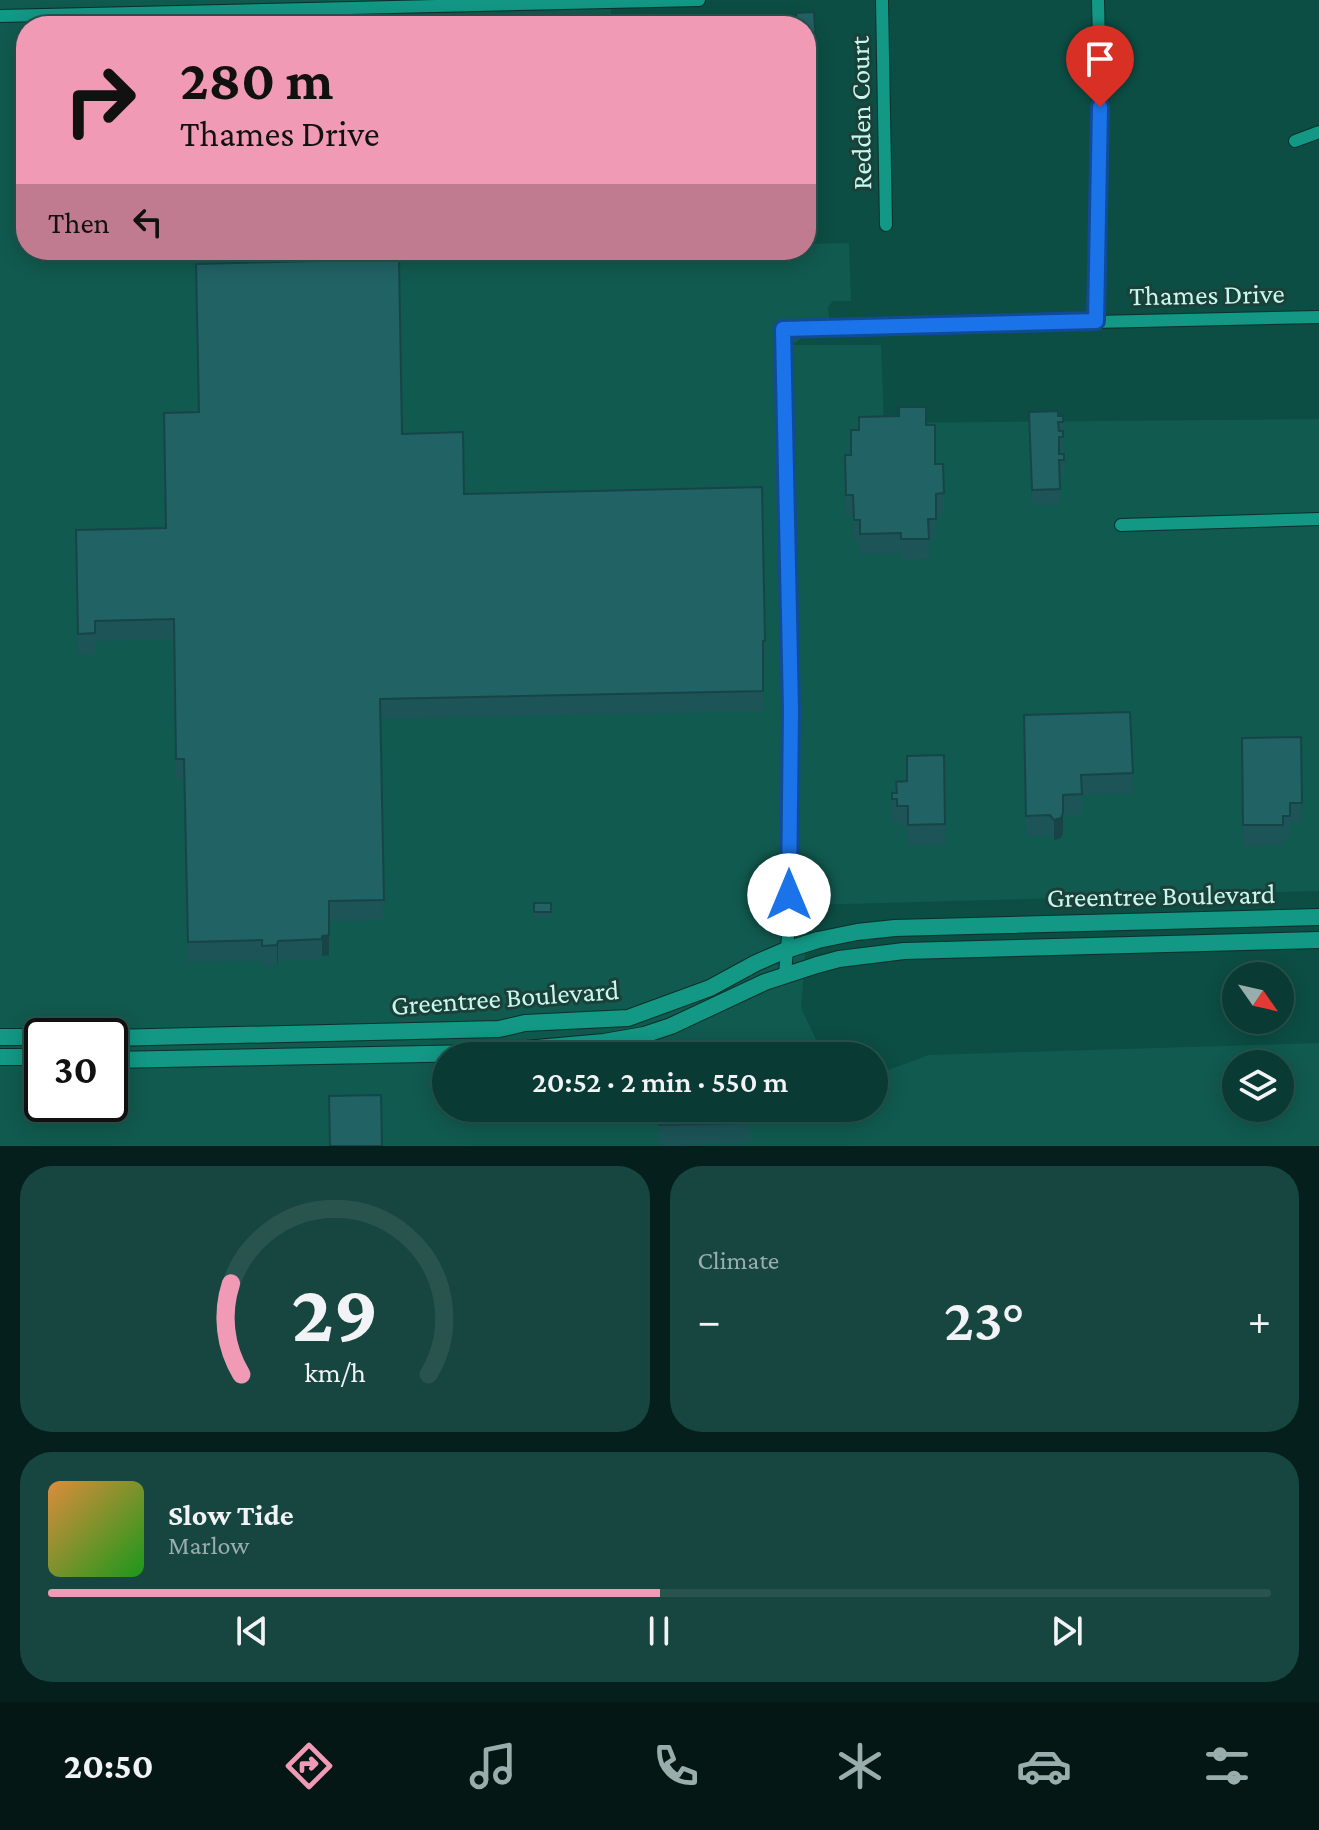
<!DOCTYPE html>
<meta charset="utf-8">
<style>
:root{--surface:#093a33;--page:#17453f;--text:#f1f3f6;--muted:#99adac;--line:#29544e;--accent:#f09ab5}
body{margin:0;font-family:"Crimson Pro",serif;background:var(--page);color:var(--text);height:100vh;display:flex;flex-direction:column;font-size:30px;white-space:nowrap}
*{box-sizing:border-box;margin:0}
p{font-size:26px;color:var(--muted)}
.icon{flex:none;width:44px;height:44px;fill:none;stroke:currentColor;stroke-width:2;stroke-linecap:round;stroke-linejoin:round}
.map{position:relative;height:1146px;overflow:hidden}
.panel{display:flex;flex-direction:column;gap:20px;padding:20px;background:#05201c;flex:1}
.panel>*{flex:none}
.banner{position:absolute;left:16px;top:16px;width:800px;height:244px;border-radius:32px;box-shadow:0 4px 20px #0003,0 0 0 2px var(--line);background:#f09ab5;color:#111;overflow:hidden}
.needle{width:52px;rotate:124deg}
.tools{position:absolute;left:1222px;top:962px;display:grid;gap:16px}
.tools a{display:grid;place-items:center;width:72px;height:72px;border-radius:50%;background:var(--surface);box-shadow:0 4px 20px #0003,0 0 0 2px var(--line);font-size:40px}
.speed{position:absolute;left:24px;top:1018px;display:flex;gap:16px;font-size:40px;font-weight:700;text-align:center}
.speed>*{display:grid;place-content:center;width:104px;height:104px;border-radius:50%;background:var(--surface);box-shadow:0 4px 20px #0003,0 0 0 2px var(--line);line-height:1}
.speed .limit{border:4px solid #111;border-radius:12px;background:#fff;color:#111}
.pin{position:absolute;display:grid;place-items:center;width:68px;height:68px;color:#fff;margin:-82px -34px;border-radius:50% 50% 50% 0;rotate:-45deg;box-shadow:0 0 8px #0007}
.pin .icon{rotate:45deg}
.me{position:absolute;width:88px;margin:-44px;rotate:0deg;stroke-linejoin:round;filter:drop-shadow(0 0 6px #0008)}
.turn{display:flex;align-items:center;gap:28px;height:168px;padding:0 32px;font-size:36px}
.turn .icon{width:104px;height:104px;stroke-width:2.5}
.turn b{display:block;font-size:56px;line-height:68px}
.then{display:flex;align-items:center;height:76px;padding:0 32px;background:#0003;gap:16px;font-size:30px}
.big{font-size:60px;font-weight:600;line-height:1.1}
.panel .tile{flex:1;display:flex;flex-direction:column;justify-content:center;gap:12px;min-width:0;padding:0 28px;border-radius:32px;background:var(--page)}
.panel .dial{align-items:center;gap:0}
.dial svg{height:208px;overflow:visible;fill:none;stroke:var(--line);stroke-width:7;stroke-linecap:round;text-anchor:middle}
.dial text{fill:var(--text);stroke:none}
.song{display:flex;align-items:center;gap:24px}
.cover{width:96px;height:96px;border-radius:12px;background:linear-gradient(135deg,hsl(30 70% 55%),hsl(120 70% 35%))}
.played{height:8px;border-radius:4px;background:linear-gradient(90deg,var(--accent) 50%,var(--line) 50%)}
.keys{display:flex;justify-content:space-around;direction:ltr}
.heat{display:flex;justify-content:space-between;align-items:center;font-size:44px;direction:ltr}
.panel .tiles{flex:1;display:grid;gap:20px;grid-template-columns:1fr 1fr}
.tile:last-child{grid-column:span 2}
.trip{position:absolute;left:432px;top:1042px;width:456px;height:80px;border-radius:40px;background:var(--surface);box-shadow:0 4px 20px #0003,0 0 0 2px var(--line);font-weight:600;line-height:80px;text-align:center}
.tabs{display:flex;height:128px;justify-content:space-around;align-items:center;background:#041714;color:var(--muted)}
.tabs .icon{width:56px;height:56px}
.tabs .selected{color:var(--accent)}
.tabs b{font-size:36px;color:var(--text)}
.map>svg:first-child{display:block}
.built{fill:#115a4f;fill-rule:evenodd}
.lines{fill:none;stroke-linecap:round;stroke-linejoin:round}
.minor-casing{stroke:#0b302a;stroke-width:14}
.secondary-casing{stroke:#0b302a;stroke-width:18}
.minor{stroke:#129885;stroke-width:12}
.secondary{stroke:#129885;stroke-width:16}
.wall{fill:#1c5457}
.shaded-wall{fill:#174547}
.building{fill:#216265;stroke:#174547;stroke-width:2}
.route-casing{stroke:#114b97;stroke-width:20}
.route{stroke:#1a73e8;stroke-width:14}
.labels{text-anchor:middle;stroke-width:6;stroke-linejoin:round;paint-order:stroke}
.street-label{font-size:28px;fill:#c6f9ed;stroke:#1c4039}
</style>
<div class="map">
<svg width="1319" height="1146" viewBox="0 0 1319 1146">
<rect width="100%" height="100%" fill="#0c4e44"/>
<!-- built -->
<path class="built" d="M 0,0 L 611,0 L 611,26 L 26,26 L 26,250 L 806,250 L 806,244 L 849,243 L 851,301 L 833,301 L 828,307 L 829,318 L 792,345 L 881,345 L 884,423 L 1319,419 L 1319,891 L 809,905 L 801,1008 L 824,1056 L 446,1056 L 446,1108 L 874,1108 L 874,1075 L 929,1055 L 1319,1043 L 1319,1146 L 0,1146 ZM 42,1036 L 110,1036 L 110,1104 L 42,1104 ZM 1236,1064 L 1280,1064 L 1280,1108 L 1236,1108 Z"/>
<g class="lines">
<defs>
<path id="minor" d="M 882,0 L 886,225
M 0,16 L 699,0
M 1295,141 L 1319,132
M 1096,321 L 1101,133 L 1098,0
M 1121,525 L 1319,519
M 785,975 L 789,923 L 791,710 L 783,329 L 1319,317"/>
<path id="secondary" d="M 0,1037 L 42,1037
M 110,1038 L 499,1029 L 525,1023 L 628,1018 L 710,988 L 756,963 L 786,950 L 818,940 L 857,932 L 895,928 L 1319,917
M 0,1057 L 42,1057
M 110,1060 L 479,1053 L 604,1042 L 644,1035 L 671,1026 L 765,982 L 817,965 L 839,959 L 904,951 L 1319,940"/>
</defs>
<!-- minor casing -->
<use href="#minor" class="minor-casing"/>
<!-- secondary casing -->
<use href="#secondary" class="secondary-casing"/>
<!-- minor -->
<use href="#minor" class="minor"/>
<!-- secondary -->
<use href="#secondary" class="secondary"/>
</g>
<!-- wall -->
<path class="wall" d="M 814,12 L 816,59 L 806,60 L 806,26 Z
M 1029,412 L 1063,416 L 1063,452 L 1059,452 L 1059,454 L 1064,454 L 1064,475 L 1060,475 L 1060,504 L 1032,505 Z
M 926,425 L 944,493 L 944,514 L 936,514 L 936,539 L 929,539 L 929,559 L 901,560 L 901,553 L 860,554 L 860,540 L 854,540 L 853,515 L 846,515 L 845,455 L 851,455 Z
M 402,434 L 464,494 L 765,641 L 765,661 L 763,661 L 763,711 L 381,719 L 384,920 L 329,921 L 329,955 L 322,956 L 322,959 L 278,961 L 277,965 L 262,966 L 262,960 L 188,962 L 184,779 L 176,779 L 174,639 L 95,641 L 95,654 L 78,654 L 76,530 L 166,528 Z
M 1024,715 L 1133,773 L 1133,793 L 1082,795 L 1082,815 L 1063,815 L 1063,833 L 1061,838 L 1054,840 L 1050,835 L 1026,836 Z
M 1301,737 L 1302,823 L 1290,823 L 1290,836 L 1283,837 L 1283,845 L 1243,846 L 1242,738 Z
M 907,756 L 945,824 L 945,844 L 908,845 L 908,826 L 897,826 L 897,820 L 892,820 L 892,793 L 896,793 L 907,781 Z
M 534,903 L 551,903 L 551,917 L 534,917 Z
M 658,1108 L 750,1108 L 750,1143 L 659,1146 Z"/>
<!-- shaded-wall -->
<path class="shaded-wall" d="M 1063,813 L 1063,833 L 1061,838 L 1054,840 L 1054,820 Z
M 329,935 L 329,955 L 322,956 L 322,936 Z
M 278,941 L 278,961 L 277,965 L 277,945 Z"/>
<!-- building -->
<path class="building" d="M 814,12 L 816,49 L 806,50 L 806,26 L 797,26 L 796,13 Z
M 622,15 L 642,15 L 642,26 L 622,26 Z
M 541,22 L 541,26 L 493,26 L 493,23 Z
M 758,22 L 758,26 L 750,26 L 750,23 Z
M 695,23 L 706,23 L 706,26 L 694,26 Z
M 399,259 L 402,434 L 463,432 L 464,494 L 762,487 L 765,641 L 763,641 L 763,691 L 380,699 L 384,900 L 329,901 L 329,935 L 322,936 L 322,939 L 278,941 L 277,945 L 262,946 L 262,940 L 188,942 L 184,759 L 176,759 L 174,619 L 95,621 L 95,633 L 78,634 L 76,530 L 166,528 L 164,413 L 199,412 L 196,264 Z
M 899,407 L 926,407 L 926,425 L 935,425 L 935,464 L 943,464 L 944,493 L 936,494 L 936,519 L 928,519 L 929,539 L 901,539 L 901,533 L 860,534 L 860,520 L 854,520 L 853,495 L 846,495 L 845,455 L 851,455 L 851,430 L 859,430 L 859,417 L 899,416 Z
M 1058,411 L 1058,416 L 1063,416 L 1063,422 L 1058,422 L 1059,431 L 1063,431 L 1063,437 L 1059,437 L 1059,454 L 1064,454 L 1064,460 L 1059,460 L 1060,489 L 1032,490 L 1029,412 Z
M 1130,712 L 1133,773 L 1081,775 L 1082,794 L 1063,795 L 1063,813 L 1061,818 L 1054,820 L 1050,815 L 1026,816 L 1024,715 Z
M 1301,737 L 1302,803 L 1290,803 L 1290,816 L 1283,816 L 1283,825 L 1243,825 L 1242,738 Z
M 944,755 L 945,824 L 908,825 L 908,806 L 897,806 L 897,799 L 892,799 L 892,793 L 897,793 L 896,782 L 907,781 L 907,756 Z
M 534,903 L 551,903 L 551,912 L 534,912 Z
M 381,1095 L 382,1146 L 330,1146 L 329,1096 Z
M 659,1108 L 750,1108 L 750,1123 L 659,1125 Z"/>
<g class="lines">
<defs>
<path id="route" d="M 789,895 L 791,710 L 783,329 L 1096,321 L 1100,107"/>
</defs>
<!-- route casing -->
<use href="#route" class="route-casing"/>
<!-- route -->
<use href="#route" class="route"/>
</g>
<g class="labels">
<!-- street labels -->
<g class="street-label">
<text transform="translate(860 113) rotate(-91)" y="10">Redden Court</text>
<text transform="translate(1207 294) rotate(-1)" y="10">Thames Drive</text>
<text transform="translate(1161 895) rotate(-1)" y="10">Greentree Boulevard</text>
<text transform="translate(505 997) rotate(-4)" y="10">Greentree Boulevard</text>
</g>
</g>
</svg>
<div class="tools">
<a><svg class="needle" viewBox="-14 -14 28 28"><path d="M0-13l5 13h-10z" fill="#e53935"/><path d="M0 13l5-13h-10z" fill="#99adac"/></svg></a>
<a><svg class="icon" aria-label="layers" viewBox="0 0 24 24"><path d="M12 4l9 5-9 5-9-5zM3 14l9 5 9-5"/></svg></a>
</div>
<div class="speed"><div class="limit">30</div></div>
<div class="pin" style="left:1100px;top:107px;background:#d93025"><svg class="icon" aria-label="arrive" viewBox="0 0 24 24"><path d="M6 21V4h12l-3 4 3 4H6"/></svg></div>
<svg class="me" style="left:789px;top:895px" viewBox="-20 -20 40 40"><circle r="19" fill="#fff"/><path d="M0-13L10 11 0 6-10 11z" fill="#1a73e8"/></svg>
<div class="trip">20:52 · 2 min · 550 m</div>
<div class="banner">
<div class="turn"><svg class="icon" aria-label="right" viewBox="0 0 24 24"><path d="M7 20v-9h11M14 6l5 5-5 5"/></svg><div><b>280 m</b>Thames Drive</div></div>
<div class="then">Then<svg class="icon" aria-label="left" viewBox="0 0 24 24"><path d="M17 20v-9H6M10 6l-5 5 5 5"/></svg></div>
</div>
</div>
<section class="panel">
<div class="tiles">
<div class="tile dial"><svg viewBox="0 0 100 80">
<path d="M14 69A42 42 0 1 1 86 69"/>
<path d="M14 69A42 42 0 0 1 10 34" stroke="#f09ab5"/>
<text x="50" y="56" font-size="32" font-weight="700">29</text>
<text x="50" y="72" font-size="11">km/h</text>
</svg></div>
<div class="tile"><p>Climate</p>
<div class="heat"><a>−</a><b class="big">23°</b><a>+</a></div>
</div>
<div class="tile">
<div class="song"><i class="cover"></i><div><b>Slow Tide</b><p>Marlow</p></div></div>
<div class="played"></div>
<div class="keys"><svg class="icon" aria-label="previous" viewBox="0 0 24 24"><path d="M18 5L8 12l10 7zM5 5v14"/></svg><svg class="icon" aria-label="pause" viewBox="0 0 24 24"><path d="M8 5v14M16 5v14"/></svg><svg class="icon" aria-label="next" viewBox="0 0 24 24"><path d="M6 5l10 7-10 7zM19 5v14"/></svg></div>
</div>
</div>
</section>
<nav class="tabs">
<b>20:50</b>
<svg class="icon selected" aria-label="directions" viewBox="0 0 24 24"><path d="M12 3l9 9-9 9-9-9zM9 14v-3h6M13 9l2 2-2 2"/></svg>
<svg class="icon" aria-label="music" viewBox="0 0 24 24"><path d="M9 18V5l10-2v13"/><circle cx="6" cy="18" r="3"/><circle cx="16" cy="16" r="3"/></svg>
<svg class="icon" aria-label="phone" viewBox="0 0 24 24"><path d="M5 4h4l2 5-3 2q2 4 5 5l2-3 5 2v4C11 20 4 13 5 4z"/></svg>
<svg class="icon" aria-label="climate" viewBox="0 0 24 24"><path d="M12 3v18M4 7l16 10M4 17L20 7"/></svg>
<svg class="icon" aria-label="car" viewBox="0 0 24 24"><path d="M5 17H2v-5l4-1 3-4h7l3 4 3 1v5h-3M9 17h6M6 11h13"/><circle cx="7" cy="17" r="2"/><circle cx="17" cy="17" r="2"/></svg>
<svg class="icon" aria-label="filters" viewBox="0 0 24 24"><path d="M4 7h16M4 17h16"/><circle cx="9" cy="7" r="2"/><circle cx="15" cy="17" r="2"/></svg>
</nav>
